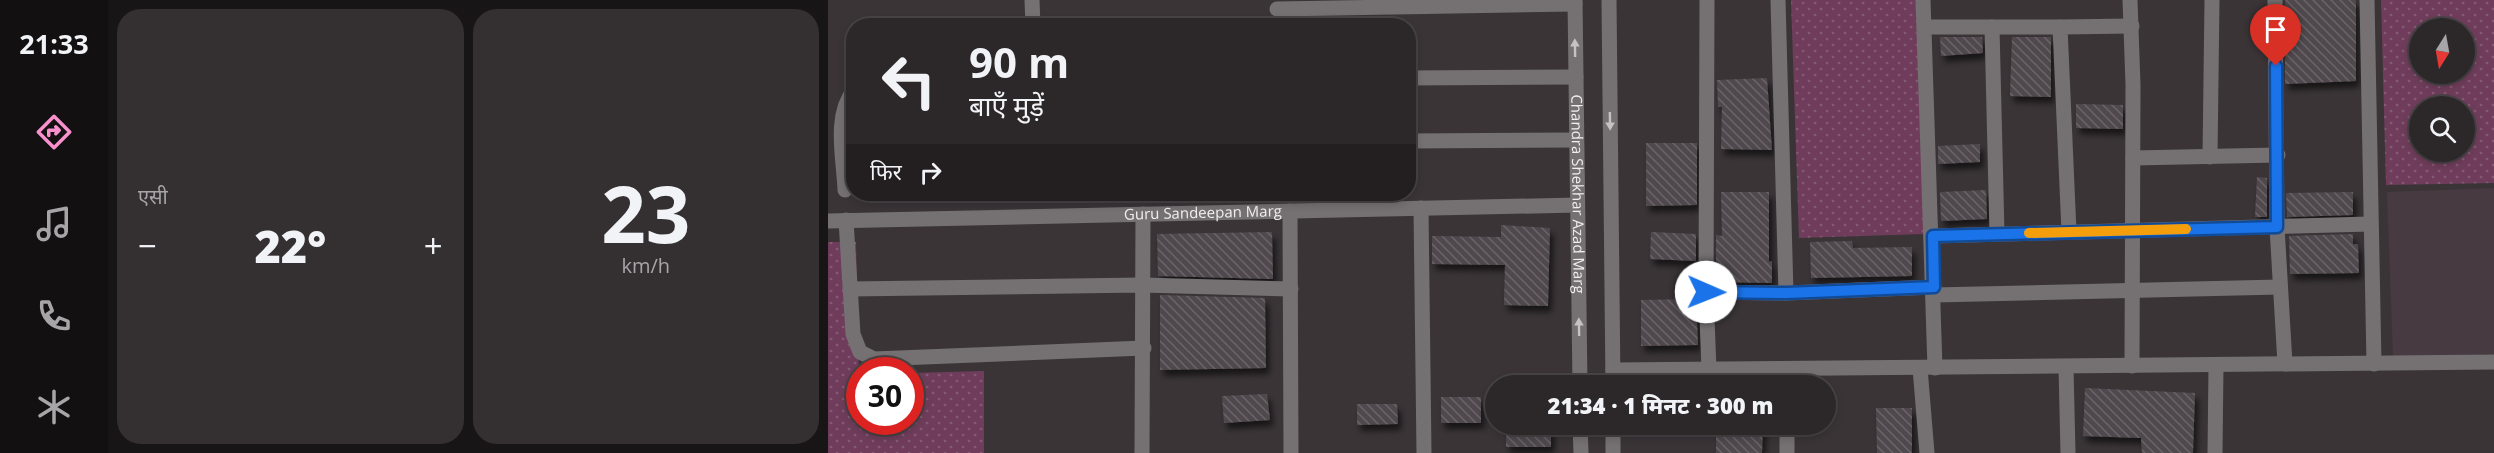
<!DOCTYPE html>
<html lang="hi">
<meta charset="utf-8">
<style>
:root{--surface:#2c2729;--page:#342f31;--text:#f1f3f6;--muted:#a6a5a8;--line:#484446;--accent:#f790cd}
body{margin:0;font-family:"Open Sans","Noto Sans Devanagari",sans-serif;background:var(--page);color:var(--text);height:100vh;display:flex;flex-direction:column;font-size:22px;white-space:nowrap}
*{box-sizing:border-box;margin:0}
p{font-size:20px;color:var(--muted)}
.icon{flex:none;width:33px;height:33px;fill:none;stroke:currentColor;stroke-width:2;stroke-linecap:round;stroke-linejoin:round}
.map{position:relative;flex:1;overflow:hidden}
.sheet{display:flex;flex-direction:column;gap:9px;padding:9px;background:#181517;width:720px}
.sheet>*{flex:none}
.top-card{position:absolute;left:18px;top:18px;width:570px;height:183px;border-radius:24px;box-shadow:0 3px 9px #0003,0 0 0 2px var(--line);background:#2c2729;color:var(--text);overflow:hidden}
.needle{width:39px;rotate:191deg}
.buttons{position:absolute;left:1581px;top:18px;display:grid;gap:12px}
.buttons a{display:grid;place-items:center;width:66px;height:66px;border-radius:50%;background:var(--surface);box-shadow:0 3px 9px #0003,0 0 0 2px var(--line);font-size:30px}
.speed{position:absolute;left:18px;top:357px;display:flex;gap:12px;font-size:30px;font-weight:700;text-align:center}
.speed>*{display:grid;place-content:center;width:78px;height:78px;border-radius:50%;background:var(--surface);box-shadow:0 3px 9px #0003,0 0 0 2px var(--line);line-height:1}
.speed .limit{border:9px solid #d22;background:#fff;color:#111}
.pin{position:absolute;display:grid;place-items:center;width:51px;height:51px;color:#fff;margin:-62px -26px;border-radius:50% 50% 50% 0;rotate:-45deg;box-shadow:0 0 6px #0007}
.pin .icon{rotate:45deg}
.me{position:absolute;width:66px;margin:-33px;rotate:91deg;stroke-linejoin:round;filter:drop-shadow(0 0 4px #0008)}
.turn{display:flex;align-items:center;gap:21px;height:126px;padding:0 24px;font-size:27px}
.turn .icon{width:78px;height:78px;stroke-width:2.5}
.turn b{display:block;font-size:42px;line-height:51px}
.then{display:flex;align-items:center;height:57px;padding:0 24px;background:#0003;gap:12px;font-size:22px}
.big{font-size:45px;font-weight:800;line-height:1.1}
.sheet .card{flex:1;display:flex;flex-direction:column;justify-content:center;gap:9px;min-width:0;padding:0 21px;border-radius:24px;background:var(--page)}
.sheet .dial{align-items:center;gap:0}
.dial b{font-size:78px;line-height:1}
.heat{display:flex;justify-content:space-between;align-items:center;font-size:33px;direction:ltr}
.sheet .tiles{flex:1;display:grid;gap:9px;grid-template-columns:repeat(2,1fr)}
.trip{position:absolute;left:657px;top:375px;width:351px;height:60px;border-radius:30px;background:var(--surface);box-shadow:0 3px 9px #0003,0 0 0 2px var(--line);font-weight:800;line-height:60px;text-align:center}
main{display:flex;flex:1;min-height:0}
.menu{display:flex;flex-direction:column;width:108px;justify-content:space-around;align-items:center;background:#121010;color:var(--muted)}
.menu .icon{width:42px;height:42px}
.menu .on{color:var(--accent)}
.menu b{font-size:27px;color:var(--text)}
.map>svg:first-child{display:block}
.built{fill:#473a41}
.park{fill:url(#park-dots);fill-rule:evenodd}
.building{fill:url(#building-back-hatch);filter:url(#shadow)}
.lines{fill:none;stroke-linecap:round;stroke-linejoin:round}
.minor{stroke:#757173;stroke-width:15}
.tertiary{stroke:#757173;stroke-width:15}
.oneway{fill:#c6c2c4}
.route-casing{stroke:#114b97;stroke-width:15}
.route{stroke:#1a73e8;stroke-width:10}
.slow{stroke:#f59e0b;stroke-width:10}
.labels{text-anchor:middle;stroke-width:6;stroke-linejoin:round;paint-order:stroke}
.street-label{font-size:15px;fill:#f2eef0;stroke:#3a3437}
</style>
<main>
<nav class="menu">
<b>21:33</b>
<svg class="icon on" aria-label="directions" viewBox="0 0 24 24"><path d="M12 3l9 9-9 9-9-9zM9 14v-3h6M13 9l2 2-2 2"/></svg>
<svg class="icon" aria-label="music" viewBox="0 0 24 24"><path d="M9 18V5l10-2v13"/><circle cx="6" cy="18" r="3"/><circle cx="16" cy="16" r="3"/></svg>
<svg class="icon" aria-label="phone" viewBox="0 0 24 24"><path d="M5 4h4l2 5-3 2q2 4 5 5l2-3 5 2v4C11 20 4 13 5 4z"/></svg>
<svg class="icon" aria-label="climate" viewBox="0 0 24 24"><path d="M12 3v18M4 7l16 10M4 17L20 7"/></svg>
</nav>
<section class="sheet">
<div class="tiles">
<div class="card"><p>एसी</p>
<div class="heat"><a>−</a><b class="big">22°</b><a>+</a></div>
</div>
<div class="card dial"><b>23</b><p>km/h</p></div>
</div>
</section>
<div class="map">
<svg width="1666" height="453" viewBox="0 0 1666 453">
<defs>
<pattern id="park-dots" width="8" height="8" patternUnits="userSpaceOnUse" patternTransform="scale(1.5)"><rect width="8" height="8" fill="#6f3d5b"/><path d="M2 2h.1M6 6h.1" fill="none" stroke="#845973" stroke-width="1.8" stroke-linecap="round"/></pattern>
<pattern id="building-back-hatch" width="6" height="6" patternUnits="userSpaceOnUse" patternTransform="scale(1.5)"><rect width="6" height="6" fill="#50494d"/><path d="M-1 5l2 2M0 0l6 6M5-1l2 2" fill="none" stroke="#6a6467"/></pattern>
<filter id="shadow"><feDropShadow dx="3.5" dy="6" stdDeviation="3" flood-color="#0009"/></filter>
</defs>
<rect width="100%" height="100%" fill="#3a3437"/>
<!-- built -->
<path class="built" d="M 1666,188 L 1666,354 L 1565,357 L 1559,192 Z"/>
<!-- park -->
<path class="park" d="M 963,0 L 1088,0 L 1096,234 L 971,238 Z
M 1553,0 L 1666,0 L 1666,183 L 1558,185 ZM 1592,28 L 1636,28 L 1636,74 L 1592,74 ZM 1636,106 L 1636,152 L 1592,152 L 1592,106 Z
M 0,242 L 28,242 L 32,422 L 82,422 L 83,373 L 156,371 L 156,453 L 0,453 Z"/>
<!-- building -->
<path class="building" d="M 1457,0 L 1528,0 L 1528,81 L 1457,84 Z
M 1112,37 L 1154,37 L 1155,53 L 1113,56 Z
M 1184,37 L 1223,37 L 1223,97 L 1182,96 Z
M 939,78 L 944,150 L 893,149 L 894,107 L 890,107 L 889,80 Z
M 1248,104 L 1295,105 L 1295,129 L 1248,128 Z
M 818,143 L 869,143 L 869,205 L 818,206 Z
M 1152,144 L 1152,162 L 1110,164 L 1110,146 Z
M 1429,177 L 1439,178 L 1439,217 L 1427,217 Z
M 1158,190 L 1159,219 L 1113,221 L 1112,192 Z
M 893,192 L 941,192 L 941,262 L 944,261 L 944,283 L 892,282 L 892,263 L 888,262 L 888,235 L 894,236 Z
M 1525,192 L 1525,215 L 1459,217 L 1458,193 Z
M 673,225 L 722,228 L 720,306 L 676,305 L 677,265 L 604,264 L 604,236 L 673,237 Z
M 444,232 L 445,279 L 330,276 L 329,234 Z
M 823,232 L 868,234 L 868,261 L 822,259 Z
M 1525,234 L 1525,244 L 1530,244 L 1531,273 L 1462,274 L 1461,236 Z
M 1024,241 L 1025,248 L 1084,247 L 1084,276 L 983,278 L 982,242 Z
M 332,295 L 437,298 L 438,368 L 332,370 Z
M 868,299 L 870,345 L 813,346 L 813,300 Z
M 1257,388 L 1367,393 L 1365,453 L 1314,453 L 1313,438 L 1255,436 Z
M 439,394 L 442,420 L 396,423 L 394,396 Z
M 613,397 L 653,397 L 653,423 L 613,423 Z
M 529,404 L 569,404 L 570,424 L 529,425 Z
M 1048,408 L 1084,408 L 1084,453 L 1049,453 Z
M 678,424 L 723,424 L 723,447 L 678,447 Z
M 888,424 L 935,424 L 934,453 L 888,453 Z"/>
<g class="lines">
<!-- minor -->
<g class="minor">
<path d="M 204,0 L 205,26"/>
<path d="M 879,0 L 878,292 L 958,293"/>
<path d="M 950,0 L 958,293 L 1106,287"/>
<path d="M 1095,0 L 1107,368"/>
<path d="M 1302,0 L 1305,85 L 1304,366"/>
<path d="M 1447,0 L 1449,227 L 1457,364"/>
<path d="M 1539,0 L 1546,364"/>
<path d="M 449,9 L 747,4"/>
<path d="M 1096,27 L 1232,27"/>
<path d="M 1164,27 L 1169,234"/>
<path d="M 580,78 L 748,77"/>
<path d="M 580,141 L 748,140"/>
<path d="M 1382,157 L 1384,0"/>
<path d="M 1305,158 L 1450,155"/>
<path d="M 17,190 C 16,159 5,116 26,90"/>
<path d="M 593,208 L 596,453"/>
<path d="M 462,211 L 463,453"/>
<path d="M 18,220 L 25,334 L 32,352 L 46,359 L 316,348"/>
<path id="s1" d="M 0,221 L 749,205"/>
<path d="M 1241,232 L 1232,27 L 1304,26"/>
<path d="M 1105,236 L 1542,224"/>
<path d="M 22,289 L 314,285 L 463,289"/>
<path d="M 878,292 L 881,370"/>
<path d="M 1106,295 L 1452,287"/>
<path d="M 1238,367 L 1240,453"/>
<path d="M 1092,368 L 1099,453"/>
<path d="M 785,370 L 1666,362"/>
<path d="M 959,424 L 959,453"/>
<path d="M 314,453 L 315,214"/>
<path d="M 1387,453 L 1388,366"/>
</g>
<!-- tertiary -->
<g class="tertiary">
<path id="s2" d="M 747,0 L 752,386"/>
<path d="M 781,0 L 785,386"/>
<path d="M 752,424 L 753,453"/>
<path d="M 785,424 L 785,453"/>
</g>
</g>
<!-- one-way arrows -->
<defs><path id="oneway-solid" d="M-6-.8H1V-3.2L6.5 0L1 3.2V.8H-6Z" transform="scale(1.5)"/></defs>
<g class="oneway">
<use href="#oneway-solid" transform="translate(747 48) rotate(-91)"/>
<use href="#oneway-solid" transform="translate(782 121) rotate(89)"/>
<use href="#oneway-solid" transform="translate(751 327) rotate(-91)"/>
</g>
<g class="lines">
<defs>
<path id="route" d="M 878,292 L 958,293 L 1106,287 L 1105,236 L 1449,227 L 1448,66"/>
</defs>
<!-- route casing -->
<use href="#route" class="route-casing"/>
<!-- route -->
<use href="#route" class="route"/>
<!-- slow -->
<path class="slow" d="M 1201,233 L 1358,229"/>
</g>
<g class="labels">
<!-- street labels -->
<g class="street-label">
<text dy="5" stroke="none"><textPath href="#s2" startOffset="194">Chandra Shekhar Azad Marg</textPath></text>
<text dy="5" stroke="none"><textPath href="#s1" startOffset="375">Guru Sandeepan Marg</textPath></text>
</g>
</g>
</svg>
<div class="buttons">
<a><svg class="needle" viewBox="-14 -14 28 28"><path d="M0-13l5 13h-10z" fill="#e53935"/><path d="M0 13l5-13h-10z" fill="#a6a5a8"/></svg></a>
<a><svg class="icon" aria-label="search" viewBox="0 0 24 24"><circle cx="10" cy="10" r="6"/><path d="M15 15l6 6"/></svg></a>
</div>
<div class="speed"><div class="limit">30</div></div>
<div class="pin" style="left:1448px;top:66px;background:#d93025"><svg class="icon" aria-label="arrive" viewBox="0 0 24 24"><path d="M6 21V4h12l-3 4 3 4H6"/></svg></div>
<svg class="me" style="left:878px;top:292px" viewBox="-20 -20 40 40"><circle r="19" fill="#fff"/><path d="M0-13L10 11 0 6-10 11z" fill="#1a73e8"/></svg>
<div class="trip">21:34 · 1 मिनट · 300 m</div>
<div class="top-card">
<div class="turn"><svg class="icon" aria-label="left" viewBox="0 0 24 24"><path d="M17 20v-9H6M10 6l-5 5 5 5"/></svg><div><b>90 m</b>बाएँ मुड़ें</div></div>
<div class="then">फिर<svg class="icon" aria-label="right" viewBox="0 0 24 24"><path d="M7 20v-9h11M14 6l5 5-5 5"/></svg></div>
</div>
</div>
</main>
